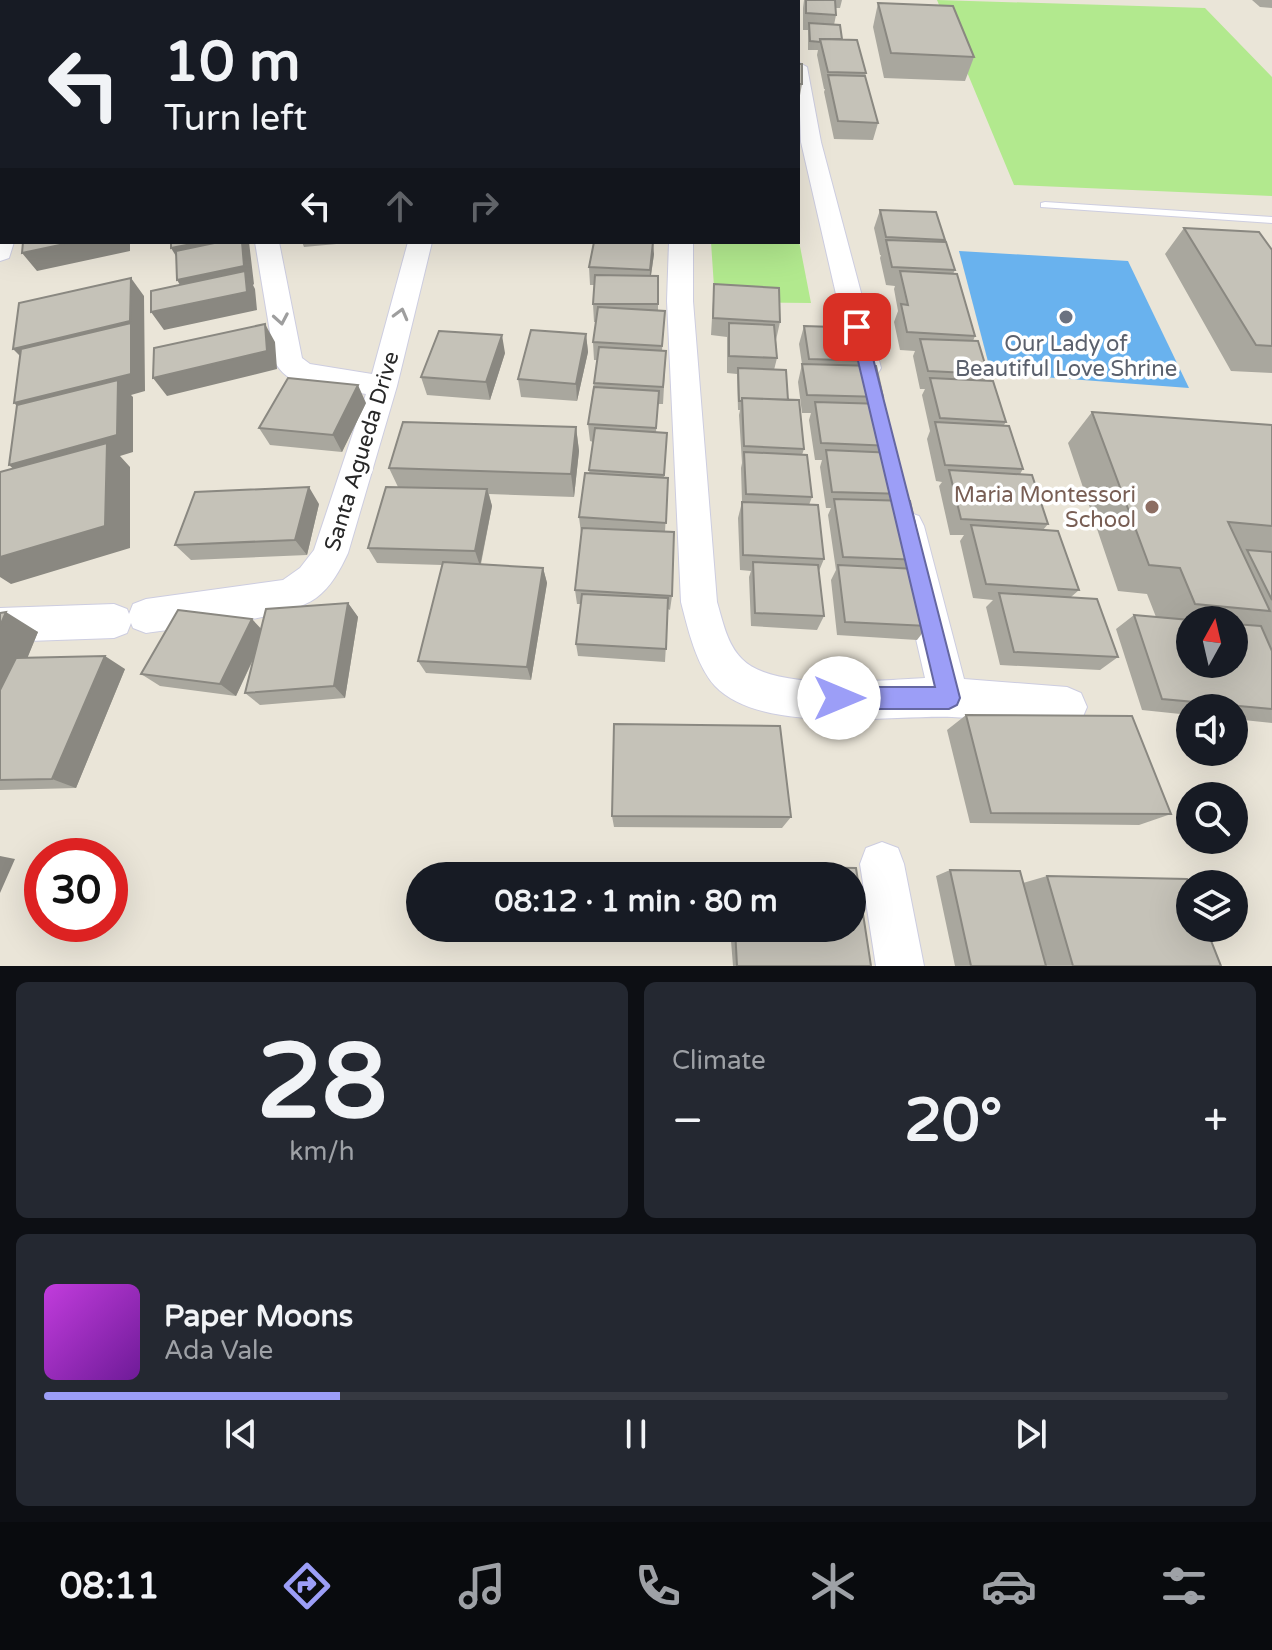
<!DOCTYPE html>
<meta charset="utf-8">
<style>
:root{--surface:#171b24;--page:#242831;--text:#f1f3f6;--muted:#9ea1a6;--line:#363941;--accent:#9c9ef7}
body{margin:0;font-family:"Varela Round",sans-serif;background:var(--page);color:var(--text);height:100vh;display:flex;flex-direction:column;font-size:30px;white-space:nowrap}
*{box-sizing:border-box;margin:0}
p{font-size:26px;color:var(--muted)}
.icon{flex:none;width:44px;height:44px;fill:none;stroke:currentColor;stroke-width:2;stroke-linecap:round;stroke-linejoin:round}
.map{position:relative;height:966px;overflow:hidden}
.drawer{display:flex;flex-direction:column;gap:16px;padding:16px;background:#0d0f14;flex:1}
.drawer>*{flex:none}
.top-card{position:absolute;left:0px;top:0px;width:800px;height:244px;box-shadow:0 8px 32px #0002;background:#171b24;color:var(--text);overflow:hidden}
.needle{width:52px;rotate:8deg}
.buttons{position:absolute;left:1176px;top:606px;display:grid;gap:16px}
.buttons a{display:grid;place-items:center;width:72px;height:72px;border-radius:50%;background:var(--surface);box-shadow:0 8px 32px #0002;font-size:40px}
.speed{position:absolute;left:24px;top:838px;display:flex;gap:16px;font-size:40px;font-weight:700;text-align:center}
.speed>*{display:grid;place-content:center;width:104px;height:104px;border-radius:50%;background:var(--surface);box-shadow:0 8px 32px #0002;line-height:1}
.speed .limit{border:12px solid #d22;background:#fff;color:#111}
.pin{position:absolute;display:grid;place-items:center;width:68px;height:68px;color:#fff;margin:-34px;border-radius:16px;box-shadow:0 4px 12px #0006}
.me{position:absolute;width:88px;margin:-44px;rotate:90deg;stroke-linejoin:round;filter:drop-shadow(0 0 6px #0008)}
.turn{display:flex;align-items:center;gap:28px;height:168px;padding:0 32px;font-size:36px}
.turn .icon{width:104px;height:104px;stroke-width:2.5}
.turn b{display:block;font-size:56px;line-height:68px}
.lanes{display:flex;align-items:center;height:76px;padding:0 32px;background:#0003;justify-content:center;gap:40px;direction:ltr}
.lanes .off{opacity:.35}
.big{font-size:60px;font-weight:800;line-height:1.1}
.drawer .widget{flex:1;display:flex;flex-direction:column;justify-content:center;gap:12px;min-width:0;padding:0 28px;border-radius:12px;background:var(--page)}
.drawer .dial{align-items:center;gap:0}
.dial b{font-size:104px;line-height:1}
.song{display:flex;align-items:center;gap:24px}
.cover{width:96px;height:96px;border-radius:12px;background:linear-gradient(135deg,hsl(290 70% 55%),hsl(280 70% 35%))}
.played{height:8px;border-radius:4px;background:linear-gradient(90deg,var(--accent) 25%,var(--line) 25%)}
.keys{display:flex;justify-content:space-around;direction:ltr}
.heat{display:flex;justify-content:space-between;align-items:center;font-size:44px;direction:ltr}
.drawer .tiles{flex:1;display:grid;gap:16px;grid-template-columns:1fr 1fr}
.widget:last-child{grid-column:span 2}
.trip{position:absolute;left:406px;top:862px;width:460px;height:80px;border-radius:40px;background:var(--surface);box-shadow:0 8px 32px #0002;font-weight:800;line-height:80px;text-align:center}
.menu{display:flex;height:128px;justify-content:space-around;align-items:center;background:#090b0e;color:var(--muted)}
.menu .icon{width:56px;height:56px}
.menu .selected{color:var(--accent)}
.menu b{font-size:36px;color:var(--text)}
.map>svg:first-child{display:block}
.pitch{fill:#b2e98e}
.water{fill:#69b2ee}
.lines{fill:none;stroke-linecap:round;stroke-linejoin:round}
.lane-casing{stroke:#cdcde0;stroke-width:2}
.street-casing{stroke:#cdcde0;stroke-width:2}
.lane{fill:#fff;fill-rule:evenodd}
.street{fill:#fff;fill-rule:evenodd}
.wall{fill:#a9a79e;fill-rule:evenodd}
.shaded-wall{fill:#8a8881}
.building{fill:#c5c2b8;stroke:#8a8881;stroke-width:2}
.oneway{stroke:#9e9e9e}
.route{fill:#9c9ef7;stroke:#6567a1;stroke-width:2}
.worship-dot{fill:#6b7280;stroke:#fff;stroke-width:3}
.education-dot{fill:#8d6e63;stroke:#fff;stroke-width:3}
.labels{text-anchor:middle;stroke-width:7;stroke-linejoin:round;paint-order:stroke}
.worship-label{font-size:22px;fill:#5b616d;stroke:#fff}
.street-label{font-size:22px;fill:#272727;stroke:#fff}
.education-label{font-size:22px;fill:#785e54;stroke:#fff;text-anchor:end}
</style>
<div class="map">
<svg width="1272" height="966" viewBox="0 0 1272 966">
<rect width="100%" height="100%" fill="#eae5d8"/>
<!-- pitch -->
<path class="pitch" d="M 937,0 L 1205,8 L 1272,77 L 1272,196 L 1014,185 Z
M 798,236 L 811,303 L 715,302 L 711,242 L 798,242 Z"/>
<!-- water -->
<path class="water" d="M 959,251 L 1128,261 L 1189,388 L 991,373 Z"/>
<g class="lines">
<defs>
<path id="lane" d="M 1045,202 L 1272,217 L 1272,223 L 1041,207 L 1041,203 Z"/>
<path id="street" d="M 46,0 L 62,0 L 62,2 L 46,2 Z
M 211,0 L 228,0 L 210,2 Z
M 778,0 L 794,0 L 794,2 L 778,2 Z
M 798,62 L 807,67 L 821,142 L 881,368 L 877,375 L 867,378 L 857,375 L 853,368 L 801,142 Z
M 0,235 L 2,242 L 14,242 L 9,258 L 0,261 Z
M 255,242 L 279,242 L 302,358 L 310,364 L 372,374 L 408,242 L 432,242 L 397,386 L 348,553 C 340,570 331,587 316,598 C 282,622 189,626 146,633 L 133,628 L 131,623 L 127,633 L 114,638 L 0,642 L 0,608 L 114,604 L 127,609 L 129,614 L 133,604 L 146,599 L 283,580 L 300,568 L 314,550 L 366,394 L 302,383 C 290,380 281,373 275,362 Z
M 669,242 L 693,242 L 693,301 L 717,602 C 723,622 727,644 742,659 C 774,692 881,680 925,678 L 890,526 L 895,516 L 907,512 L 919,516 L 924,526 L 964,679 L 1067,687 L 1081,693 L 1087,707 L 1081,721 L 1067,727 C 1029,723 990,719 952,717 C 889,715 762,735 715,686 C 696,665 688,629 681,602 L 667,301 Z
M 882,842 L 898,848 L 904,864 L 924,966 L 876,966 L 860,864 L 866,848 Z"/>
</defs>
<!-- lane casing -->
<use href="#lane" class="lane-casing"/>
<!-- street casing -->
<use href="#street" class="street-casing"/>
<!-- lane -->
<use href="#lane" class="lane"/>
<!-- street -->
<use href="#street" class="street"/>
</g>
<!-- wall -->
<path class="wall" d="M 711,0 L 746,0 L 746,2 L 710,2 Z
M 749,0 L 785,0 L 785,2 L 748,2 Z
M 804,0 L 842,0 L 840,8 L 835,8 L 836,15 L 834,25 L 842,39 L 866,73 L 865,77 L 878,123 L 873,140 L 834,139 L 824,92 L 825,89 L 824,89 L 817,55 L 818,50 L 808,50 L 808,30 L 803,30 L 803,8 Z
M 1252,0 L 1272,0 L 1272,8 L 1260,7 Z
M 878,3 L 974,57 L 965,81 L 884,78 L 873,27 Z
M 798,64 L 802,84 L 799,101 L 798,101 Z
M 880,210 L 945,240 L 944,242 L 955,270 L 953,274 L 975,336 L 973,341 L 988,374 L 984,381 L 1006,422 L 1004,425 L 1023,469 L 1020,474 L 1048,524 L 1043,530 L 1079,590 L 1071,597 L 1118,657 L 1100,670 L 1000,665 L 986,607 L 993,600 L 973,598 L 960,541 L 964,535 L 950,535 L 939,486 L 942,482 L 936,481 L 927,439 L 930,431 L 922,395 L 925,389 L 920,389 L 913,356 L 915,351 L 900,350 L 894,322 L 898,311 L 894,289 L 895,286 L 886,285 L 880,258 L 881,255 L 880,255 L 874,228 Z
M 1184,228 L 1272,250 L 1272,373 L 1231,371 L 1165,254 Z
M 302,242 L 358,242 L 304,247 Z
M 654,254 L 651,276 L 658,276 L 658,310 L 665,311 L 662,350 L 666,351 L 663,404 L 658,404 L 656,432 L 667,433 L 664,478 L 668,478 L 665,532 L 672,596 L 670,610 L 668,609 L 665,662 L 578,656 L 576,644 L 581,604 L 577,604 L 575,590 L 582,533 L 581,533 L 579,517 L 589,473 L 593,442 L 590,441 L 588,424 L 597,360 L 594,360 L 593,342 L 596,322 L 594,322 L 593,304 L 594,285 L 590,285 L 589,267 Z
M 714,284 L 780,322 L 776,340 L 777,358 L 774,370 L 788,400 L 804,449 L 802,455 L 812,497 L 809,505 L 824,559 L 819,571 L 824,616 L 817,630 L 751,626 L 749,577 L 751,571 L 740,570 L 738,518 L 742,502 L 741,468 L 742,463 L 739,415 L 740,410 L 738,410 L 737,374 L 727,373 L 727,337 L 711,335 Z
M 804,326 L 872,361 L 871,366 L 883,397 L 880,404 L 893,446 L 890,452 L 906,494 L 902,501 L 923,560 L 917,570 L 928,626 L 917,640 L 837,635 L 831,580 L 836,570 L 828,515 L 831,508 L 826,508 L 820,467 L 822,460 L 815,460 L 809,420 L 811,413 L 802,413 L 798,382 L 802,364 L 799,344 Z
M 586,334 L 588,352 L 577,401 L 521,397 L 518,379 Z
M 505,353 L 490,400 L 427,395 L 421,377 Z
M 366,403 L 342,452 L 270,445 L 259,428 Z
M 1092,412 L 1272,425 L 1272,723 L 1234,719 L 1234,708 L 1190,708 L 1190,715 L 1142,710 L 1116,629 L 1134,615 L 1156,617 L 1147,594 L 1118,591 L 1068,443 ZM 1190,620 L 1234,620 L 1234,664 Z
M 576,427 L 579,451 L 574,497 L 489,494 L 492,506 L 481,564 L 543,568 L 547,583 L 531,680 L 426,673 L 418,661 L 442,565 L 377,563 L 368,548 L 398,487 L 389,468 Z
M 319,504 L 307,555 L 191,560 L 175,545 Z
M 348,603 L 358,617 L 345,698 L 260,705 L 245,693 L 254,658 L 236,696 L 160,686 L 141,674 L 261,629 Z
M 0,613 L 38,632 L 27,658 L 125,669 L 76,788 L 0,790 Z
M 966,715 L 1171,814 L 1139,825 L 970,823 L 947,730 Z
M 612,816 L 791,817 L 782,828 L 614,827 Z
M 731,866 L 856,868 L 871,966 L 733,966 L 730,928 L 852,928 L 852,876 L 727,876 L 727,872 Z
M 950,870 L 1023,883 L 1047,876 L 1221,966 L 955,966 L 936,876 Z"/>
<!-- shaded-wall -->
<path class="shaded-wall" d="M 0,0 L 44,0 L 43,2 L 2,2 L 2,28 L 0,29 Z
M 173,0 L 196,0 L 194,2 L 171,2 Z
M 2,29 L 2,48 L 0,48 L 0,30 Z
M 2,66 L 2,100 L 0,100 L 0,77 Z
M 2,118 L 2,138 L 0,138 L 0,119 Z
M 74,242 L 130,242 L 130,251 L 37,271 L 22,253 Z
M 202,242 L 249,242 L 254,284 L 253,285 L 255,289 L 257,310 L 164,330 L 151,312 L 188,298 L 177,280 L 182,266 L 171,248 Z
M 653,242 L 654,254 L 649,288 L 650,270 Z
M 131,278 L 144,296 L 145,391 L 131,395 L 133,397 L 133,452 L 120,456 L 130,467 L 130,548 L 11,584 L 0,577 L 0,557 L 28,482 L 9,465 L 32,421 L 14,403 L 30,366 L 13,349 Z
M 265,324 L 275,342 L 277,369 L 167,396 L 153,378 Z
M 586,334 L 588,352 L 577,401 L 576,384 Z
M 502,335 L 505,353 L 490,400 L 486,382 Z
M 358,385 L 366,403 L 342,452 L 333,435 Z
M 576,427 L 579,451 L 574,497 L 571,474 Z
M 309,487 L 319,504 L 307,555 L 295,540 Z
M 487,489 L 492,506 L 480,566 L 475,551 Z
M 543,568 L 547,583 L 531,680 L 527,667 Z
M 348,603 L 358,617 L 345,698 L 334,686 Z
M 6,612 L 38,632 L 0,725 L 0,626 Z
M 252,619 L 265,633 L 236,696 L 220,684 Z
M 105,656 L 125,669 L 76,788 L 52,779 Z
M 0,856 L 15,859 L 0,893 Z"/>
<!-- building -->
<path class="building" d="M 0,0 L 31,0 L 30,2 L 2,2 L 2,10 L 0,11 Z
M 73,0 L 141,0 L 141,2 L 73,2 Z
M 145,0 L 173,0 L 171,2 L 145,2 Z
M 237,0 L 293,0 L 291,2 Z
M 297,0 L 352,0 L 351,2 L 295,2 Z
M 381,0 L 435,0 L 434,2 L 380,2 Z
M 440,0 L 482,0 L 481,2 L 439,2 Z
M 527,0 L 563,0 L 562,2 L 527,2 Z
M 571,0 L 601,0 L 600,2 L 570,2 Z
M 627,0 L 654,0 L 653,2 L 626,2 Z
M 658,0 L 683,0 L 682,2 L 658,2 Z
M 754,0 L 778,1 L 778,2 L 754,2 Z
M 806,0 L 835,0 L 836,15 L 806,13 Z
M 878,3 L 953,6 L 974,57 L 891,53 Z
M 0,13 L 2,13 L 2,29 L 0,30 Z
M 809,23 L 840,25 L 842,39 L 820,39 L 820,42 L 810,41 Z
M 820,39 L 857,40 L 866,73 L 828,72 Z
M 2,53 L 2,66 L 0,77 L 0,54 Z
M 798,64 L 802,64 L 802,84 L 798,84 Z
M 828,75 L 865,76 L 878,123 L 838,121 Z
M 0,88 L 2,88 L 2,118 L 0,119 Z
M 880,210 L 936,212 L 945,240 L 886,237 Z
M 1184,228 L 1259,232 L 1272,250 L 1272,346 L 1256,345 Z
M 886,240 L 946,242 L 955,270 L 892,267 Z
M 23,242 L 74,242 L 22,253 Z
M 171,242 L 202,242 L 171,248 Z
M 219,242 L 242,242 L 244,266 L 177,280 L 176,251 Z
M 594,242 L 653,242 L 650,270 L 589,267 Z
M 245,271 L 247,292 L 151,312 L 151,291 Z
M 900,271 L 957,274 L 975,336 L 907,332 L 901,304 L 908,305 Z
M 595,275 L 658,276 L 658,304 L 593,304 Z
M 131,278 L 130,321 L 13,349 L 19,303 Z
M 714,284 L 779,288 L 780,322 L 713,318 Z
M 598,307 L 665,311 L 662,346 L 593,342 Z
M 131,323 L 131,374 L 14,403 L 21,349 Z
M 729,323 L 774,325 L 777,358 L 729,356 Z
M 265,324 L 267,351 L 153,378 L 154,348 Z
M 804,326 L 864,328 L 872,361 L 809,359 Z
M 531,330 L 586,334 L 576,384 L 518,379 Z
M 439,331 L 502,335 L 486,382 L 421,377 Z
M 920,339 L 978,341 L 988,374 L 928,371 Z
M 599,347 L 666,351 L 663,387 L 594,383 Z
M 802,364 L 876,366 L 883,397 L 807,395 Z
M 738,368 L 786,370 L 788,400 L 742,398 L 742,401 L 739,401 Z
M 288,378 L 358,385 L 333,435 L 259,428 Z
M 930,378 L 993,381 L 1006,422 L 940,418 Z
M 118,380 L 117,435 L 9,465 L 17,405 Z
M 594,387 L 659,391 L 656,428 L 588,424 Z
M 742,398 L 799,400 L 804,449 L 744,446 Z
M 815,402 L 884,404 L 893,446 L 821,443 Z
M 1092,412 L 1272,425 L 1272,526 L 1228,522 L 1270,611 L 1195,604 L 1180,568 L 1149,565 Z
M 403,422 L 576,427 L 571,474 L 389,468 Z
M 935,422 L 1009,426 L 1023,469 L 945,465 Z
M 595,428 L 667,433 L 664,475 L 589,470 Z
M 107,443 L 105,526 L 0,557 L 0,472 Z
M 826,450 L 896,453 L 906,494 L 832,492 Z
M 744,452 L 807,455 L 812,497 L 746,494 Z
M 949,470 L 1032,475 L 1048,524 L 961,519 Z
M 585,473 L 668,478 L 666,523 L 579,517 Z
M 309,487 L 295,540 L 175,545 L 195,492 Z
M 386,487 L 487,489 L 475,551 L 368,548 Z
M 834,499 L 910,501 L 923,560 L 843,557 Z
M 742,502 L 818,505 L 824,559 L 743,555 Z
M 971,525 L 1058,531 L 1079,590 L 986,584 Z
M 582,528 L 674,532 L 672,596 L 575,590 Z
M 1247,550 L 1272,552 L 1272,600 Z
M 443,562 L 543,568 L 527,667 L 418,661 Z
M 753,562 L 818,565 L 824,616 L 755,613 Z
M 838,565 L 917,569 L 928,626 L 845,622 Z
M 999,593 L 1097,599 L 1118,657 L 1014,652 Z
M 582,594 L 668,598 L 666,649 L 576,644 Z
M 348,603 L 334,686 L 245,693 L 266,609 Z
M 178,610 L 252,619 L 220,684 L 141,674 Z
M 6,612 L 0,626 L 0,613 Z
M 1134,615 L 1190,620 L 1190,664 L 1234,664 L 1234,624 L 1261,626 L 1272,651 L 1272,709 L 1162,699 Z
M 105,656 L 52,779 L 0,780 L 0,690 L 16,658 Z
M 966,715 L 1132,716 L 1171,814 L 991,813 Z
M 614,724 L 780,726 L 791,817 L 612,816 Z
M 731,866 L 856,868 L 871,966 L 737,966 L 735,928 L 852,928 L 852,876 L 732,876 Z
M 950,870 L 1020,871 L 1046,966 L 971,966 Z
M 1047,876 L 1187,879 L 1190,887 L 1190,928 L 1206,928 L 1221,966 L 1073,966 Z"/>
<!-- one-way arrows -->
<defs><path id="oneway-chevron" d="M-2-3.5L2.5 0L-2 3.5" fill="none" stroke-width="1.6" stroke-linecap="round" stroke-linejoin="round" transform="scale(2)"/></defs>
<g class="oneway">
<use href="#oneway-chevron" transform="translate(401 314) rotate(-75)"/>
<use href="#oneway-chevron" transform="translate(281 319) rotate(80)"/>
</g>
<!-- route -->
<path class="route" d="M 857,322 L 865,327 L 960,698 L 957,705 L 949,709 L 839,709 L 831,706 L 828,698 L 831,691 L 839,687 L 935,687 L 850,327 Z"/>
<!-- markers -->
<circle class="worship-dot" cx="1066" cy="317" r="8"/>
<circle class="education-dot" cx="1152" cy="507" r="8"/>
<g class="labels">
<!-- worship labels -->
<g class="worship-label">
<text x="1066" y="351">Our Lady of<tspan x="1066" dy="25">Beautiful Love Shrine</tspan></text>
</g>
<!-- street labels -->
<g class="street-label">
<text transform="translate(361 451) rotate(-73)" y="8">Santa Agueda Drive</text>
</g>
<!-- education labels -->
<g class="education-label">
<text x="1136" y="502">Maria Montessori<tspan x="1136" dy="25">School</tspan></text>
</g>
</g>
</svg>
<div class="buttons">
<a><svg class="needle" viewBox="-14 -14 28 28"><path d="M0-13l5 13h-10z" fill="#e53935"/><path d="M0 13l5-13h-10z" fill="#9ea1a6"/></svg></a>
<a><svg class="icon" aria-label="sound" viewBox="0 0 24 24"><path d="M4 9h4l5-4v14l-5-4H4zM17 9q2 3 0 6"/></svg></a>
<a><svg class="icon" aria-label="search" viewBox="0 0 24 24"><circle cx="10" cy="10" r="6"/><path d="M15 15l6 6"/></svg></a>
<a><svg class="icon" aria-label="layers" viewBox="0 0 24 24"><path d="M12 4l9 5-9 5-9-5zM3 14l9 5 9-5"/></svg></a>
</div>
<div class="speed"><div class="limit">30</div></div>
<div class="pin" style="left:857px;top:327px;background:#d93025"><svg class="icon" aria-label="arrive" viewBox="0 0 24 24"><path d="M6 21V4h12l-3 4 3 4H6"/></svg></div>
<svg class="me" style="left:839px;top:698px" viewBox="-20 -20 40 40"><circle r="19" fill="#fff"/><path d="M0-13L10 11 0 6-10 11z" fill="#9c9ef7"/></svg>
<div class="trip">08:12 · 1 min · 80 m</div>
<div class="top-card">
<div class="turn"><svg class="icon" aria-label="left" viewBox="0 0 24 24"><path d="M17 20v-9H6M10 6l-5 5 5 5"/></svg><div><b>10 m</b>Turn left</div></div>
<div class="lanes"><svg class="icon" aria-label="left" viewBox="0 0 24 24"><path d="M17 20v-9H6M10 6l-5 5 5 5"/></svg><svg class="icon off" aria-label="ahead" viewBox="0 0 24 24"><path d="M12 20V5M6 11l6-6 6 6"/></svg><svg class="icon off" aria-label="right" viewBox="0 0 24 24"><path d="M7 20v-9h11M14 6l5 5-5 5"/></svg></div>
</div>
</div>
<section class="drawer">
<div class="tiles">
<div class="widget dial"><b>28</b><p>km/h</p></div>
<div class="widget"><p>Climate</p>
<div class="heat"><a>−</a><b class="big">20°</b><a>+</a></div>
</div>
<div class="widget">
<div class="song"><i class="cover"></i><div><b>Paper Moons</b><p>Ada Vale</p></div></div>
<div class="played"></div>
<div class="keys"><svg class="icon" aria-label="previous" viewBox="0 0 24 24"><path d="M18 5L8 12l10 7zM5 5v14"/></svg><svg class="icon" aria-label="pause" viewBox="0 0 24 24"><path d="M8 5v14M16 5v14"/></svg><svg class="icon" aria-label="next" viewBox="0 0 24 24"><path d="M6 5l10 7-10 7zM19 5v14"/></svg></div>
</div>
</div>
</section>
<nav class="menu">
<b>08:11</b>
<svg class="icon selected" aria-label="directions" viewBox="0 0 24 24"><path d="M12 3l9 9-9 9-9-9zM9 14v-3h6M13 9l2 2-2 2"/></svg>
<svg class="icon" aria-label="music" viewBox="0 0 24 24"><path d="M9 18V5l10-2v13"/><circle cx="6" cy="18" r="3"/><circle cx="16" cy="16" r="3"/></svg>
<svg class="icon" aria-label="phone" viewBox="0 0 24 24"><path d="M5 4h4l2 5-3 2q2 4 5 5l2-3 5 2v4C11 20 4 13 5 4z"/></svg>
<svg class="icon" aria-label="climate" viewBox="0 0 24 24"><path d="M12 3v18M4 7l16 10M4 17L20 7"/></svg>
<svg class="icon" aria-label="car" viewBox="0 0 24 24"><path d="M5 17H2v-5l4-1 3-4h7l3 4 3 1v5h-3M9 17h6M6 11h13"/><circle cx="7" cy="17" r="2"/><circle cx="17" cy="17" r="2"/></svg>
<svg class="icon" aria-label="filters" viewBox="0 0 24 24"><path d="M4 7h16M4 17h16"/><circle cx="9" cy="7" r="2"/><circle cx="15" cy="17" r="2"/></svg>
</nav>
